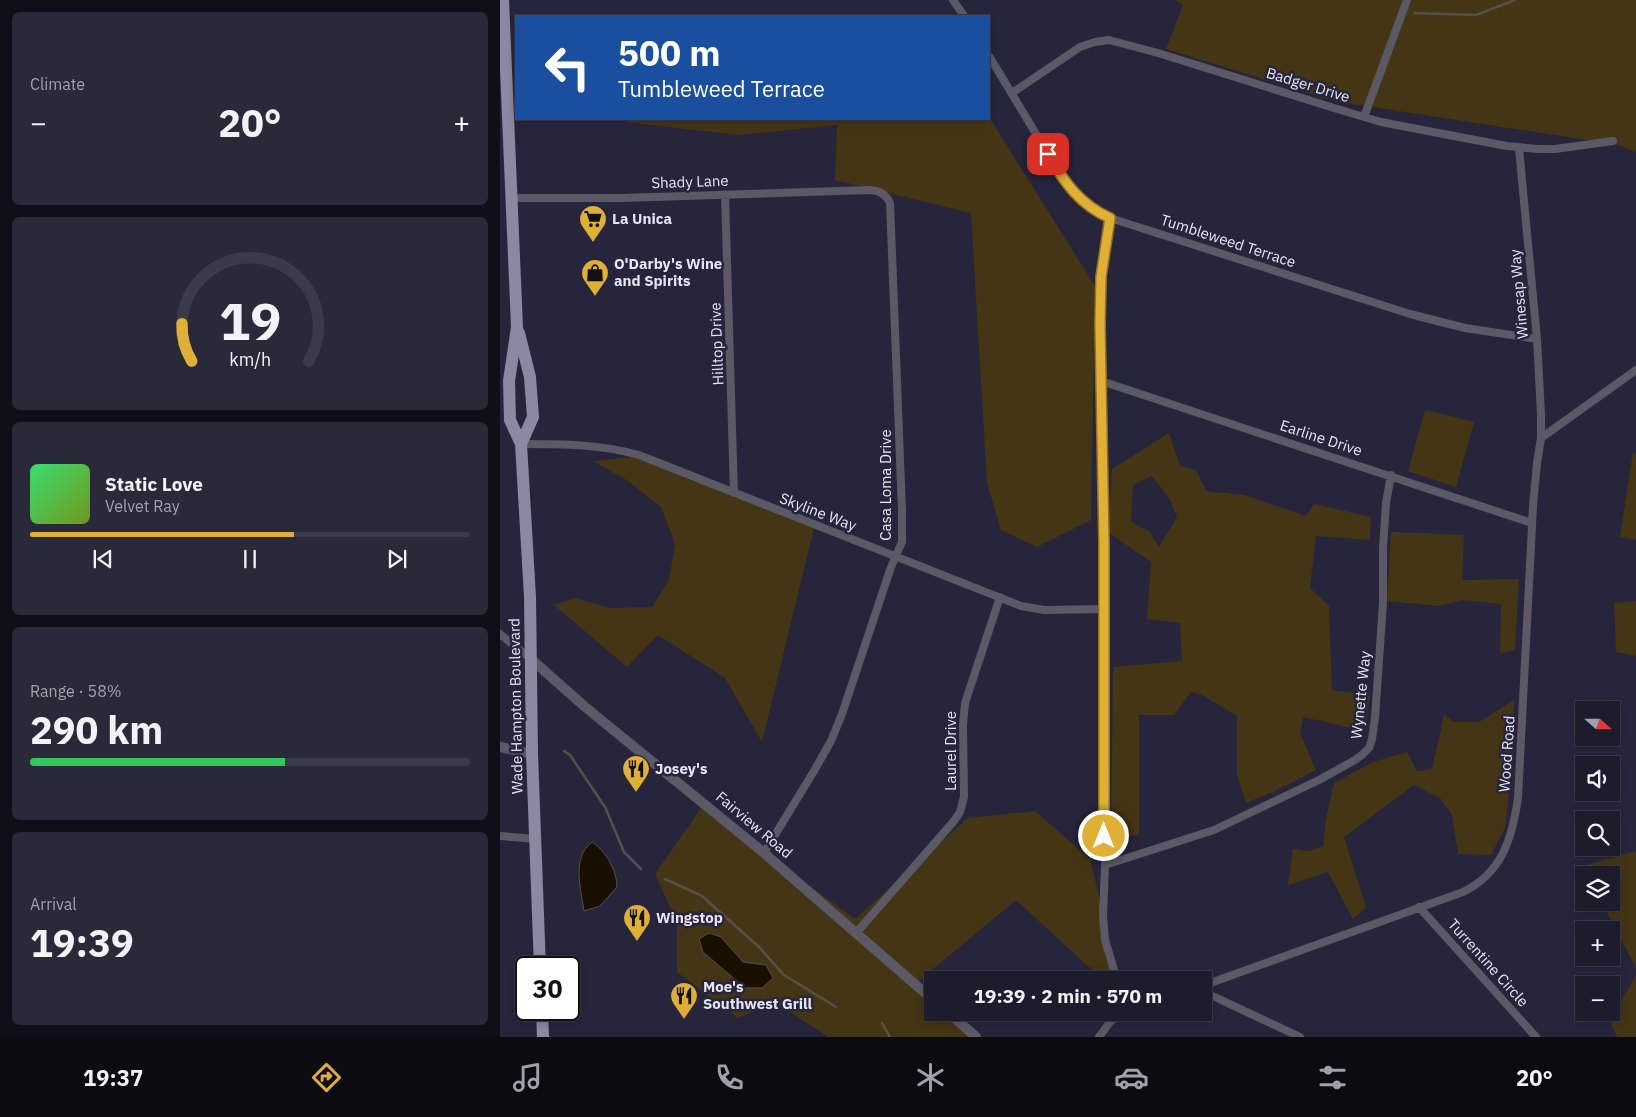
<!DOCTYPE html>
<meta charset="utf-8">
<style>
:root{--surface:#1d1c2d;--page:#2a2939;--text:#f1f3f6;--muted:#a0a1aa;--line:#3b3a49;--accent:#e0b034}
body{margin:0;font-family:"IBM Plex Sans",sans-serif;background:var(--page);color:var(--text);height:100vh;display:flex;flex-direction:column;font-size:19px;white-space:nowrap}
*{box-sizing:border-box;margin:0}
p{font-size:16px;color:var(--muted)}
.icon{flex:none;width:28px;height:28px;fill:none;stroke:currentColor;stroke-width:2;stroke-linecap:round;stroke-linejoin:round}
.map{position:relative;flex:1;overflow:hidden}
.panel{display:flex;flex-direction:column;gap:12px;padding:12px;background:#100f19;width:500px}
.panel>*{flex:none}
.guide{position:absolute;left:15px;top:15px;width:475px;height:105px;border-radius:0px;box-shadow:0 2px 8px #0003,0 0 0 1px var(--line);background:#1a4fa0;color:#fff;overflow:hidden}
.needle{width:32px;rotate:111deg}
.controls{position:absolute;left:1075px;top:701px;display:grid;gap:10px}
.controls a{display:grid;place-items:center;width:45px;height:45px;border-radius:0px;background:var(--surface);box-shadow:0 2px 8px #0003,0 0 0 1px var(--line);font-size:25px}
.speed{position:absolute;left:15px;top:956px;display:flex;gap:10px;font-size:25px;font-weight:700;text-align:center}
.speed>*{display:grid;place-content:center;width:65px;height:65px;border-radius:50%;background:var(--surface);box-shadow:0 2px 8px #0003,0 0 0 1px var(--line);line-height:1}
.speed .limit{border:2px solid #111;border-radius:8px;background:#fff;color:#111}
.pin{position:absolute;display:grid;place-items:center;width:42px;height:42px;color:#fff;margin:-21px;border-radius:10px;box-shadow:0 2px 8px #0006}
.me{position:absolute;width:55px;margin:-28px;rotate:0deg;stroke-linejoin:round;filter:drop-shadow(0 0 4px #0008)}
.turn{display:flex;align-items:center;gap:18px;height:105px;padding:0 20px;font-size:22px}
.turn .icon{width:65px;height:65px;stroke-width:2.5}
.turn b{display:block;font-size:35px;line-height:42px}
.big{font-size:38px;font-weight:700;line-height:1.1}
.panel .widget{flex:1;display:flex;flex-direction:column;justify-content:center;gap:8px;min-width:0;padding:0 18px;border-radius:8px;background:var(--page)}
.panel .dial{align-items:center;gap:0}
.dial svg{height:130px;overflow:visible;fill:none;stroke:var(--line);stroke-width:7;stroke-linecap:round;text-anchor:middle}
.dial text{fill:var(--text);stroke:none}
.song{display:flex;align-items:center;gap:15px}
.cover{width:60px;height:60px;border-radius:8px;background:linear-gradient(135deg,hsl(140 70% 55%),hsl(80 70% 35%))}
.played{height:5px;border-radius:2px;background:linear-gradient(90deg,var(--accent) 60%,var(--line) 60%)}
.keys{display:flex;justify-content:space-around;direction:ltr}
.heat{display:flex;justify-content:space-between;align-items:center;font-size:28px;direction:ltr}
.charge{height:8px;border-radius:4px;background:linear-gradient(90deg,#34c759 58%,var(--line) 0)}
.trip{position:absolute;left:424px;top:971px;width:288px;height:50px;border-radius:0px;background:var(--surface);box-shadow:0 2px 8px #0003,0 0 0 1px var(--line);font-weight:700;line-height:50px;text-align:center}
.tab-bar{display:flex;height:80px;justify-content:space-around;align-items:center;background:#0c0b12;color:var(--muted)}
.tab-bar .icon{width:35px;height:35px}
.tab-bar .on{color:var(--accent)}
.tab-bar b{font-size:22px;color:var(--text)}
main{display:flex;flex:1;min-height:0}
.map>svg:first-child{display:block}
.green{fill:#443514;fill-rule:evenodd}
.water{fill:#191001;stroke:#56504a}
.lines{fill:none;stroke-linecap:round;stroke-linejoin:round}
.stream{stroke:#56504a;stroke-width:2.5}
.minor{stroke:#5a5965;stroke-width:8}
.tertiary{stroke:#5a5965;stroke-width:10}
.primary{stroke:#8a89a1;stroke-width:12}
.route-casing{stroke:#927222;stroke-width:12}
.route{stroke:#e0b034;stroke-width:9}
.labels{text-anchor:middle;stroke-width:5;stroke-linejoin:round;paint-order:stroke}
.street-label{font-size:15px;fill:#e6e5f5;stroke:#27253c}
.poi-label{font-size:15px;font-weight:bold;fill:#e6e5f5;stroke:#27253c;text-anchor:start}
</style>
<main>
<section class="panel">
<div class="widget"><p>Climate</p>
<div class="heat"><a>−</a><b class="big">20°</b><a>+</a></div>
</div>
<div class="widget dial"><svg viewBox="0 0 100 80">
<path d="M14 69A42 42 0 1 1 86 69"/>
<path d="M14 69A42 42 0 0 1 8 46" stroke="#e0b034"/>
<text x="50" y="56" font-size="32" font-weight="700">19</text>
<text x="50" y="72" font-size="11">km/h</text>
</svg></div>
<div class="widget">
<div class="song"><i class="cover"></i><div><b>Static Love</b><p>Velvet Ray</p></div></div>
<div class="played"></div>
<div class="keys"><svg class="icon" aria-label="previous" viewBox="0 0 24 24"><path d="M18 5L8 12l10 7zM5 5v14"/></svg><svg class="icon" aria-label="pause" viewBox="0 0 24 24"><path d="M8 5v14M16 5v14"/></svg><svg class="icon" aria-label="next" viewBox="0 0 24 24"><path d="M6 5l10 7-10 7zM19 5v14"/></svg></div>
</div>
<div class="widget"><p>Range · 58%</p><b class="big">290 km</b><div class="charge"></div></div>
<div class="widget"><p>Arrival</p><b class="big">19:39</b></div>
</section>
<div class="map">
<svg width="1136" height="1037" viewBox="0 0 1136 1037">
<rect width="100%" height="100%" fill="#27253c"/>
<!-- green -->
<path class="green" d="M 675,0 L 1136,0 L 1136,152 L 1119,145 L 834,101 L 666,49 L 683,5 Z
M 489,117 L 595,286 L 591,520 L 537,547 L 501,530 L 487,483 L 471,213 L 335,180 L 337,125 L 239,135 L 133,123 L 112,119 L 489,119 Z
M 925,410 L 974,422 L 956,487 L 908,471 Z
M 669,433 L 680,466 L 696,470 L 706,491 L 744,495 L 806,516 L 814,504 L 871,517 L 870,540 L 816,536 L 810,588 L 829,606 L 832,690 L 870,695 L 864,731 L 803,717 L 800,734 L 816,770 L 773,792 L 746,803 L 737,775 L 737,716 L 702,695 L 691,692 L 674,715 L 639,715 L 639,835 L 611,839 L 613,667 L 682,661 L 680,623 L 647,619 L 651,562 L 608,532 L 612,469 ZM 652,476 L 669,498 L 677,517 L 659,547 L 649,531 L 631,522 L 633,485 Z
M 1133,452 L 1136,454 L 1136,540 L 1120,537 Z
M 151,455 L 315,524 L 262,742 L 225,678 L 158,635 L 127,667 L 54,605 L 75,598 L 109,608 L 152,607 L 169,580 L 175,544 L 161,507 L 128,481 L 93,461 Z
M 891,532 L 964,535 L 962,580 L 1019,579 L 1015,650 L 1000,653 L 1001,604 L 963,600 L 938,606 L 887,601 Z
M 1136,601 L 1136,656 L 1116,652 L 1114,603 Z
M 1014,700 L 1010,788 L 1005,828 L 991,855 L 958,854 L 952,815 L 940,798 L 914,785 L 844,837 L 866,907 L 853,919 L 828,872 L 788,885 L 793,849 L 808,851 L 823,846 L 826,819 L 834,783 L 873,762 L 907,752 L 917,771 L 932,769 L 944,715 L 954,722 L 979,722 Z
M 202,807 L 355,919 L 468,818 L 535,811 L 590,859 L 619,980 L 603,980 L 516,900 L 415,984 L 432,999 L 432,1012 L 447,1013 L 474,1037 L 328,1037 L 275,1002 L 238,1018 L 177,972 L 177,923 L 155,874 Z
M 1136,851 L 1136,968 L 1102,903 L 1111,902 L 1111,875 L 1087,875 L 1083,866 Z
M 1136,975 L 1136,1037 L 1117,1037 L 1110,1021 Z"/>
<!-- water -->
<path class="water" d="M 92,842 C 106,851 117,871 117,887 L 100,906 L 84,911 C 81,889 71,858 92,842 Z
M 209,933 L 221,937 L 243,962 L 266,965 L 273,978 L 262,988 L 245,988 L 203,952 L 199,939 Z"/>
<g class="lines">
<!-- stream -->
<path class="stream" d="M 914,13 L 976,15 L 1015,0
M 64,751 L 70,755 L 105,807 L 124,852 L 141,869
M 165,879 L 202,896 L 259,947 L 284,975 L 336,1007
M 382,1023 L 390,1037"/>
<!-- minor -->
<path class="minor" d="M 453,0 L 464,16
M 489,56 L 565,182 L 578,198 L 588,206 L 610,218 L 910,314 L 965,328 L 1037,339
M 512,93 L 580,47 L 595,42 L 609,40 L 658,53 L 834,108 L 881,122 L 933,132 L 1007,146 L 1038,149 L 1055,149 L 1113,141
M 864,117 L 907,0
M 225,195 L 234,493
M 12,198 L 123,198 L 369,190 C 379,190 386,194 390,203 L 402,510 L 402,542 L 391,567 L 342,714 L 331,741 L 314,771 L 264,853
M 610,218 L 601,277 L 600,325 L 604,543 L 605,865 L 603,916 L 605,940 L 617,980
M 601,381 L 1032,523
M 1041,438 L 1136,370
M 21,444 C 61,444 100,444 139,455 L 521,606 L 544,610 L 604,609
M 0,634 L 31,659
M 0,836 L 36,839
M 605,865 L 714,830 L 819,780 L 855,760 L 863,754 L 869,748 L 872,739 L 875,718 L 883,603 L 883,548 L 886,503 L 891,475
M 919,907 L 1036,1037
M 357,932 L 454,821 L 460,812 L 464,797 L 463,725 L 465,703 L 500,597
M 702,986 L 963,892 C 1002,873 1012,839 1018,798 L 1033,506 L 1037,463 L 1041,438 L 1041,414 L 1037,339 L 1019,148
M 702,991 L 800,1037
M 599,1037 L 610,1022 L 622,1012"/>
<!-- tertiary -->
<path class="tertiary" d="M 31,659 L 84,706 L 264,853 L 432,999
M 0,747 L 32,754
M 448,1012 L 476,1037"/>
<!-- primary -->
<path class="primary" d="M 3,0 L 17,327 L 9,381 L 10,420 L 21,444 L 30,597 L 32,754 L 40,968
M 19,333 L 30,377 L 33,417 L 21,444
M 42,1010 L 43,1037"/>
</g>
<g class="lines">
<defs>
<path id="route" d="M 548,154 C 564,182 580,205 610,218 L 601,277 L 600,324 L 604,544 L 604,836"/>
</defs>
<!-- route casing -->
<use href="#route" class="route-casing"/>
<!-- route -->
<use href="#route" class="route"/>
</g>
<!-- icons -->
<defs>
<symbol id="supermarket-pin" viewBox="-11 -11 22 30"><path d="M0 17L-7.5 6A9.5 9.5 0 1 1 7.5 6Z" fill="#e0b034" stroke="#27253c"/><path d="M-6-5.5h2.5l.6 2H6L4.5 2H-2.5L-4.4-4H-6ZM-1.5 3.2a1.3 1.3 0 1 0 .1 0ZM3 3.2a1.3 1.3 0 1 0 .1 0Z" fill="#111"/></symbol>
<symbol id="shop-pin" viewBox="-11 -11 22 30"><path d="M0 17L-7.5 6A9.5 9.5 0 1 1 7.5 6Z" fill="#e0b034" stroke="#27253c"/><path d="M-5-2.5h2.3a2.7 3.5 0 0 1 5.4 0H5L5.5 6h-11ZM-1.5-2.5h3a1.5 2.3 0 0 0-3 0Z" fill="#111"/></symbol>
<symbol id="restaurant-pin" viewBox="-11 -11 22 30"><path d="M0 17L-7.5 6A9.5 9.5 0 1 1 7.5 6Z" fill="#e0b034" stroke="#27253c"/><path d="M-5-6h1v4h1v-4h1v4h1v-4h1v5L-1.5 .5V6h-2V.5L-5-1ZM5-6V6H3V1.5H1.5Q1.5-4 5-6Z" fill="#111"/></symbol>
</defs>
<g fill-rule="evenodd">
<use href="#supermarket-pin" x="77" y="203" width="32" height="43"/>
<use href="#shop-pin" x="79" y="257" width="32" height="43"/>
<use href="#restaurant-pin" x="120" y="753" width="32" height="43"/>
<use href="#restaurant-pin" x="121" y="902" width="32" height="43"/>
<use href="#restaurant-pin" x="168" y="980" width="32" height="43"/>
</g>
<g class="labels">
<!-- street labels -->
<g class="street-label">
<text transform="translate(808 85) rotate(17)" y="5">Badger Drive</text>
<text transform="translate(190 182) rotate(-2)" y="5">Shady Lane</text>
<text transform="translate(728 241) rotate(18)" y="5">Tumbleweed Terrace</text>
<text transform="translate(1019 294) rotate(-95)" y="5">Winesap Way</text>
<text transform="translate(217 344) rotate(-92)" y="5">Hilltop Drive</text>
<text transform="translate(821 438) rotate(18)" y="5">Earline Drive</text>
<text transform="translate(386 485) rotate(-90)" y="5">Casa Loma Drive</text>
<text transform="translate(318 512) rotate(21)" y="5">Skyline Way</text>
<text transform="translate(861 695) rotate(-84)" y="5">Wynette Way</text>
<text transform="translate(16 706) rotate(-91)" y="5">Wade Hampton Boulevard</text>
<text transform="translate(451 751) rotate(-90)" y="5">Laurel Drive</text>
<text transform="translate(1007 754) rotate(-86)" y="5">Wood Road</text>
<text transform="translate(254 825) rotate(40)" y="5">Fairview Road</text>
<text transform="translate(988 963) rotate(48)" y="5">Turrentine Circle</text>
</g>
<!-- poi labels -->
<g class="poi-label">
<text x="112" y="224">La Unica</text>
<text x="114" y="269">O'Darby's Wine<tspan x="114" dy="17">and Spirits</tspan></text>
<text x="155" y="774">Josey's</text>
<text x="156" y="923">Wingstop</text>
<text x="203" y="992">Moe's<tspan x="203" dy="17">Southwest Grill</tspan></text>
</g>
</g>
</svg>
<div class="controls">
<a><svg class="needle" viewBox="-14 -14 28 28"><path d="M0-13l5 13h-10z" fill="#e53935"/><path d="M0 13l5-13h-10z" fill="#a0a1aa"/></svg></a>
<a><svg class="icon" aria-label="sound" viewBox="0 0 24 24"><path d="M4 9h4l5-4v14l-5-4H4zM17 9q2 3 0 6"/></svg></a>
<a><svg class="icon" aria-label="search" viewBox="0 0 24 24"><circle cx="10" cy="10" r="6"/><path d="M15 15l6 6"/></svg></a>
<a><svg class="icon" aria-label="layers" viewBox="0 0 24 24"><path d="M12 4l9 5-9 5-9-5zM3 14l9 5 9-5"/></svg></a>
<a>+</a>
<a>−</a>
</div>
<div class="speed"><div class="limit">30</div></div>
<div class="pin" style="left:548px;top:154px;background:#d93025"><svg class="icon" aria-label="arrive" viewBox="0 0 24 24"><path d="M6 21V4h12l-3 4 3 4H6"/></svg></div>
<svg class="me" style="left:604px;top:836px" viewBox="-20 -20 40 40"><circle r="17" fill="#e0b034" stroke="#fff" stroke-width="3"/><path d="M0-11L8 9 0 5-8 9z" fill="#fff"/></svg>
<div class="trip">19:39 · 2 min · 570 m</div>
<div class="guide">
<div class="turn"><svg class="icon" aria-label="left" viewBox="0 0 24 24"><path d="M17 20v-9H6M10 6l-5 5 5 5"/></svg><div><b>500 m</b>Tumbleweed Terrace</div></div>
</div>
</div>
</main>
<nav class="tab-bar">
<b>19:37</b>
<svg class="icon on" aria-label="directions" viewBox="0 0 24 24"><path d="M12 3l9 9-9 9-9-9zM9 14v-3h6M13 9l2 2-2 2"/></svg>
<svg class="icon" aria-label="music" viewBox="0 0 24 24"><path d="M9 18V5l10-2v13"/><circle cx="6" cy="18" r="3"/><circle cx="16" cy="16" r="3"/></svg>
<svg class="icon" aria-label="phone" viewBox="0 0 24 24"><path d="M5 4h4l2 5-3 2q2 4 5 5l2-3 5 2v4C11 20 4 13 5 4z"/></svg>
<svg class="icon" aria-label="climate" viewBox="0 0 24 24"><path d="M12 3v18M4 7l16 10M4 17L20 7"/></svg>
<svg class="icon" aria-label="car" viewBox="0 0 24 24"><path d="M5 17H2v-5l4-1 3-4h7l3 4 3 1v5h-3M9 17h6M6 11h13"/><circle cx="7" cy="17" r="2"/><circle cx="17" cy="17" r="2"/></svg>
<svg class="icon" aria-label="filters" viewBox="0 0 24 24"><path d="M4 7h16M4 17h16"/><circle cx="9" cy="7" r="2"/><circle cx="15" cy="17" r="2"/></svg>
<b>20°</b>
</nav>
